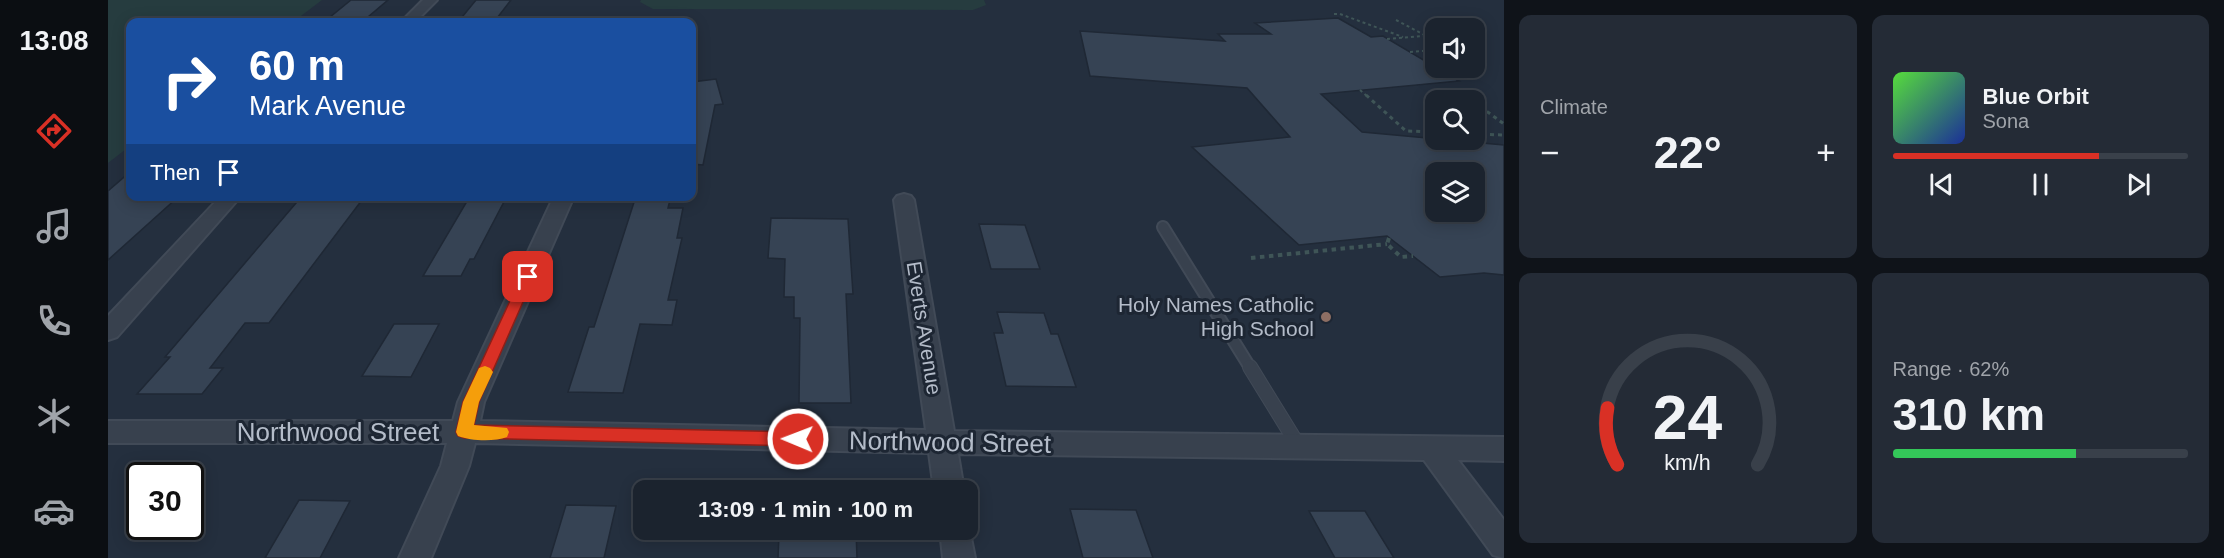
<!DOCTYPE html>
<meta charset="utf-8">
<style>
:root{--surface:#1b232e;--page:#242b36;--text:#f1f3f6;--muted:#a0a4aa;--line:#39404a;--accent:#d93025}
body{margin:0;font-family:Helvetica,sans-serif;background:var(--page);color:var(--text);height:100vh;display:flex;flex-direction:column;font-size:22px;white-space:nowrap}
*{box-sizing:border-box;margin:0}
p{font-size:20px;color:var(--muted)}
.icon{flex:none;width:33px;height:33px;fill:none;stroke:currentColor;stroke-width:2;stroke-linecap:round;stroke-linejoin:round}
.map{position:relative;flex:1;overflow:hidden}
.side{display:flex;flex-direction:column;gap:15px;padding:15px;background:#0f1319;width:720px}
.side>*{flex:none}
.banner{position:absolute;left:18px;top:18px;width:570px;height:183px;border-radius:12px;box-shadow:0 3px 15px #0003,0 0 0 2px var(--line);background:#1a4fa0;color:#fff;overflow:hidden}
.tools{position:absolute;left:1317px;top:18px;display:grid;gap:12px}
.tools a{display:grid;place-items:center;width:60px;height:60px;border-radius:12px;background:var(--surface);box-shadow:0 3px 15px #0003,0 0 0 2px var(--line);font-size:30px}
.speed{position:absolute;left:18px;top:462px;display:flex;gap:12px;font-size:30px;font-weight:700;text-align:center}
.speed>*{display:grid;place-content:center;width:78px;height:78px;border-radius:50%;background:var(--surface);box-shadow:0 3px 15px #0003,0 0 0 2px var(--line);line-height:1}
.speed .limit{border:3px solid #111;border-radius:9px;background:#fff;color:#111}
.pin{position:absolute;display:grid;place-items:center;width:51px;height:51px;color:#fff;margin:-26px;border-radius:12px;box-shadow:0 3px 9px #0006}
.me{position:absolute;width:66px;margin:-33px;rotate:271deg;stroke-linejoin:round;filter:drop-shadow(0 0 4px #0008)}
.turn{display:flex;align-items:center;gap:21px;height:126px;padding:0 24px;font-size:27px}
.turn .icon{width:78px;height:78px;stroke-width:2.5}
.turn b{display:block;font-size:42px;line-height:51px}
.then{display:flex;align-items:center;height:57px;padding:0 24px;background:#0003;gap:12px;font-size:22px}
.big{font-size:45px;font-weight:700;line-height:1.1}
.side .card{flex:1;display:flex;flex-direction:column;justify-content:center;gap:9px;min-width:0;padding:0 21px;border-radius:12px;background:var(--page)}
.side .dial{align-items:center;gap:0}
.dial svg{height:156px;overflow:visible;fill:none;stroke:var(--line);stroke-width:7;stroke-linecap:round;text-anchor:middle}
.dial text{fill:var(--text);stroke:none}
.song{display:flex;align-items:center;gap:18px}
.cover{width:72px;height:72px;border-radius:9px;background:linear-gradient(135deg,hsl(110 70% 55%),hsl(230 70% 35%))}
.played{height:6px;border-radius:3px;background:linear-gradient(90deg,var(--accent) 70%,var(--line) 70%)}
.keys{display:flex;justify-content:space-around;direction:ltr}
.heat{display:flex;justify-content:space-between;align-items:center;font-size:33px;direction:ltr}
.charge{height:9px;border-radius:4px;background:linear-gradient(90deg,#34c759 62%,var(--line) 0)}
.side .tiles{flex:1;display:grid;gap:15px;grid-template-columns:repeat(2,1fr)}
.trip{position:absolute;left:525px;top:480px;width:345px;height:60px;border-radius:12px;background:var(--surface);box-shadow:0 3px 15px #0003,0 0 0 2px var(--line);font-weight:700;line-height:60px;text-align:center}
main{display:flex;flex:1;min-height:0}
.menu{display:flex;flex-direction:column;width:108px;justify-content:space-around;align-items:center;background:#0b0e12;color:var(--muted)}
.menu .icon{width:42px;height:42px}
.menu .on{color:var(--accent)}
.menu b{font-size:27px;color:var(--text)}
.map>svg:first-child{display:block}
.green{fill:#263c3f}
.building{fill:#364354;stroke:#1f2835;stroke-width:1.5;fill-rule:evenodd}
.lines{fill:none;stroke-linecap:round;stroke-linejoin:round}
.lane-far1-casing{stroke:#414a57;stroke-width:14}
.lane-casing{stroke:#414a57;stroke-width:16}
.street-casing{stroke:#414a57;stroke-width:4}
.path-far2{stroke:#3f5557;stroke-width:2;stroke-dasharray:3 3;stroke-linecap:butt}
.path-far1{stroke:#3f5557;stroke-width:3;stroke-dasharray:4 4;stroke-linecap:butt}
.path{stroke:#3f5557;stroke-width:4;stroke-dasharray:4.5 4.5;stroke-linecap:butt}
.lane-far1{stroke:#38414e;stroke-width:10}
.lane{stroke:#38414e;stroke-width:14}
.street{fill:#38414e;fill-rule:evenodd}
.route{fill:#d93025;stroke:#8d1f18;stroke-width:1.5}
.slow{fill:#f59e0b}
.education-dot{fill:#8d6e63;stroke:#1d2633;stroke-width:2}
.labels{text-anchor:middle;stroke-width:6;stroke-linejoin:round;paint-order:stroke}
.poi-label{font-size:21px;fill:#b4bcc9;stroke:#1d2633;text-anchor:end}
.street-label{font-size:21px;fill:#b4bcc9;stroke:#1d2633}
.near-street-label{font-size:26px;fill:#b4bcc9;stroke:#1d2633}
</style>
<main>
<nav class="menu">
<b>13:08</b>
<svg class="icon on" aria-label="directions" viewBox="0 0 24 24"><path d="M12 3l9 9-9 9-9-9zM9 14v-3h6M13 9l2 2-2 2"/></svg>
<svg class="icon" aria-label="music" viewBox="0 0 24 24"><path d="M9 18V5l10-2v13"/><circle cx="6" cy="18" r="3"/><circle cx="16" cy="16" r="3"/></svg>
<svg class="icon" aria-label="phone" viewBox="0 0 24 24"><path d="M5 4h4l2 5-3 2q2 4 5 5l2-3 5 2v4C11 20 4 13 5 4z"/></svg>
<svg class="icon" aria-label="climate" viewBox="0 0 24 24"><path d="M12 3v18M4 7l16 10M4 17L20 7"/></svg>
<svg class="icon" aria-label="car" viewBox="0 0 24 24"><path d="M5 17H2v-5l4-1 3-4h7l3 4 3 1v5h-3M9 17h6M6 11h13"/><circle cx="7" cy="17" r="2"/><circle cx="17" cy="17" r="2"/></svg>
</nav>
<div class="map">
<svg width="1396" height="558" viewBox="0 0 1396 558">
<rect width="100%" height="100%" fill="#242f3e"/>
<!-- green -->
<path class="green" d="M 0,0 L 214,0 L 185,22 L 22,22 L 22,146 L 0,163 Z
M 533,0 L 876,0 L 878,5 L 865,10 L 545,9 L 532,2 Z"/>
<!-- building -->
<path class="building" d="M 243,0 L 280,0 L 254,22 L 216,22 Z
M 368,0 L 403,0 L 386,22 L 350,22 Z
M 1230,18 L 1263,37 L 1275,36 L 1351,81 L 1213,94 L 1254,132 L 1396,145 L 1396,275 L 1376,273 L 1332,277 L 1279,236 L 1191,245 L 1084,147 L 1182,137 L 1139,88 L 982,76 L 972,31 L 1117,41 L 1110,34 L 1163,34 L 1147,23 ZM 1328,172 L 1366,172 L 1366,212 L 1328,212 Z
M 608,79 L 615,104 L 607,105 L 595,165 L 584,164 L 584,82 Z
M 22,172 L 22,197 L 70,197 L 0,260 L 0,191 Z
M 194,196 L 257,196 L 161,323 L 137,323 L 102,368 L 115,368 L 94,394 L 29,394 L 62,357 L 57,357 Z
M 362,196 L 399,196 L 366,259 L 362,259 L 353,276 L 315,276 Z
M 528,196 L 563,196 L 560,208 L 575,208 L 569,238 L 574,238 L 560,300 L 569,300 L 564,325 L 532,324 L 515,393 L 460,392 L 481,327 L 486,327 Z
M 663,218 L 740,219 L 745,294 L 738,294 L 743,403 L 691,403 L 692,318 L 686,318 L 686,297 L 676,297 L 677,259 L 660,258 Z
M 871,224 L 917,225 L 932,269 L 883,269 Z
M 889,312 L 936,313 L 943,334 L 950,334 L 968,387 L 898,386 L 886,333 L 895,333 Z
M 286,324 L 331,324 L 303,377 L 254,376 Z
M 191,500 L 242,501 L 212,558 L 157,558 Z
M 458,505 L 508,506 L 496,558 L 442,558 Z
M 962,509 L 1028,510 L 1045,558 L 975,558 Z
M 1201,511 L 1257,511 L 1286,558 L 1227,558 Z
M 680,530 L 748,530 L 749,558 L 670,558 L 671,534 L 680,534 Z"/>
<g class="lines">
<defs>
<path id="lane-far1" d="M 1055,227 L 1143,369"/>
<path id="lane" d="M 1142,367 L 1190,445"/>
<path id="street" d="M 315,0 L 329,0 L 307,22 L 293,22 Z
M 796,194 L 803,196 L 806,200 L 846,431 L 1396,437 L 1396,461 L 1350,460 L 1396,520 L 1396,558 L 1385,555 L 1316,460 L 850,454 L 856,490 L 826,490 L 821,453 L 367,443 L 361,466 L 323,558 L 291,558 L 333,466 L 339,443 L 0,443 L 0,421 L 345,421 L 350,402 L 446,196 L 466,196 L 376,402 L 372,421 L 818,430 L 786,200 L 789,196 Z
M 113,196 L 133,196 L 9,337 L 0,340 L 0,316 Z
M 860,523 L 867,558 L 835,558 L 832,530 L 860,530 Z"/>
</defs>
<!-- lane-far1 casing -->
<use href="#lane-far1" class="lane-far1-casing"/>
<!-- lane casing -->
<use href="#lane" class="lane-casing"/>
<!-- street casing -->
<use href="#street" class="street-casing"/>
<!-- path-far2 -->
<path class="path-far2" d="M 1226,14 L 1232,14 L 1295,37
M 1288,20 L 1328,41
M 1279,39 L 1328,35
M 1366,48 L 1369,48
M 1302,52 L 1328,50
M 1252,90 L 1260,97
M 1355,94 L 1359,97"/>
<!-- path-far1 -->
<path class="path-far1" d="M 1258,95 L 1298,131 L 1328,132
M 1357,95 L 1364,100
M 1366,102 L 1396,124
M 1366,134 L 1396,135"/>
<!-- path -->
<path class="path" d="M 1281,238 L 1279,244 L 1293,257 L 1305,256
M 1143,258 L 1279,244"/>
<!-- lane-far1 -->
<use href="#lane-far1" class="lane-far1"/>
<!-- lane -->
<use href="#lane" class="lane"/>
<!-- street -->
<use href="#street" class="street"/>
</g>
<!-- route -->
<path class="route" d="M 420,273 L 426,277 L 371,402 L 366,425 L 690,432 L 696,434 L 699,439 L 696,444 L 690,446 L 356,438 L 350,436 L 348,432 L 355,402 L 413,277 Z"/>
<!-- slow -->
<path class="slow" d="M 377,366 L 382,368 L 385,372 L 371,402 L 366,425 L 399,428 L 401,432 L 399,437 C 386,442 363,441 350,436 L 348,432 L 355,402 L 371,368 Z"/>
<!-- markers -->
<circle class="education-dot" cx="1218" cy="317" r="6"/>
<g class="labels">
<!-- poi labels -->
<g class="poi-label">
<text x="1206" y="312">Holy Names Catholic<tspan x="1206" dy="24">High School</tspan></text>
</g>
<!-- street labels -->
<g class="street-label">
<text transform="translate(816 328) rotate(81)" y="7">Everts Avenue</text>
</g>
<!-- near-street labels -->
<g class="near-street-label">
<text x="230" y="441">Northwood Street</text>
<text transform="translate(842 442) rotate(1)" y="9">Northwood Street</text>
</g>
</g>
</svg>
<div class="tools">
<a><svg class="icon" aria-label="sound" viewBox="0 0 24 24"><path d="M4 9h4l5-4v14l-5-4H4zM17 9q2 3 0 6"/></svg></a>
<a><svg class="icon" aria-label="search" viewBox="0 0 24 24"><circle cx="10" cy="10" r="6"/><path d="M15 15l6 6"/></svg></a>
<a><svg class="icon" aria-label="layers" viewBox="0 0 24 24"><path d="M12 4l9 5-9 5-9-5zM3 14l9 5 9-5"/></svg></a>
</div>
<div class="speed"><div class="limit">30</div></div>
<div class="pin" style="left:420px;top:277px;background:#d93025"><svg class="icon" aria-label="arrive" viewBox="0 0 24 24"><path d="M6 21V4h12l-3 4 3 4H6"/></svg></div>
<svg class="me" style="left:690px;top:439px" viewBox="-20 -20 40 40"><circle r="17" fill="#d93025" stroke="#fff" stroke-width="3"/><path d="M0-11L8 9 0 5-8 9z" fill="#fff"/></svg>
<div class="trip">13:09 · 1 min · 100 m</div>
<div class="banner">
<div class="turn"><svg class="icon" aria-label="right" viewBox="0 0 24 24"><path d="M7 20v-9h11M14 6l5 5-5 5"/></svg><div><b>60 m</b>Mark Avenue</div></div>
<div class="then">Then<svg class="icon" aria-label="arrive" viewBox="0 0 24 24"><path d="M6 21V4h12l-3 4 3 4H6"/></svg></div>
</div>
</div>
<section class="side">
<div class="tiles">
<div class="card"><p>Climate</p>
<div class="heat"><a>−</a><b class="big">22°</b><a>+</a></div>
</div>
<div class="card">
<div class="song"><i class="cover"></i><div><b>Blue Orbit</b><p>Sona</p></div></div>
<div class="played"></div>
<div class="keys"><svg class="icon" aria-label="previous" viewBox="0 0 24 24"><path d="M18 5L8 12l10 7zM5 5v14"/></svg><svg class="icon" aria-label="pause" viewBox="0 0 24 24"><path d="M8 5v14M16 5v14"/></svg><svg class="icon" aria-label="next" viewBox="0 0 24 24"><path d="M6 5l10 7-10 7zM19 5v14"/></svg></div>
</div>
<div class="card dial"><svg viewBox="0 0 100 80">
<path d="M14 69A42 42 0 1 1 86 69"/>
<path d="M14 69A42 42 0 0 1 9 40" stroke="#d93025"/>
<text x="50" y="56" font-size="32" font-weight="700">24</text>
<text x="50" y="72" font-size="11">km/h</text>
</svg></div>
<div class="card"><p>Range · 62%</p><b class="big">310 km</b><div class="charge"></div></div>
</div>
</section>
</main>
